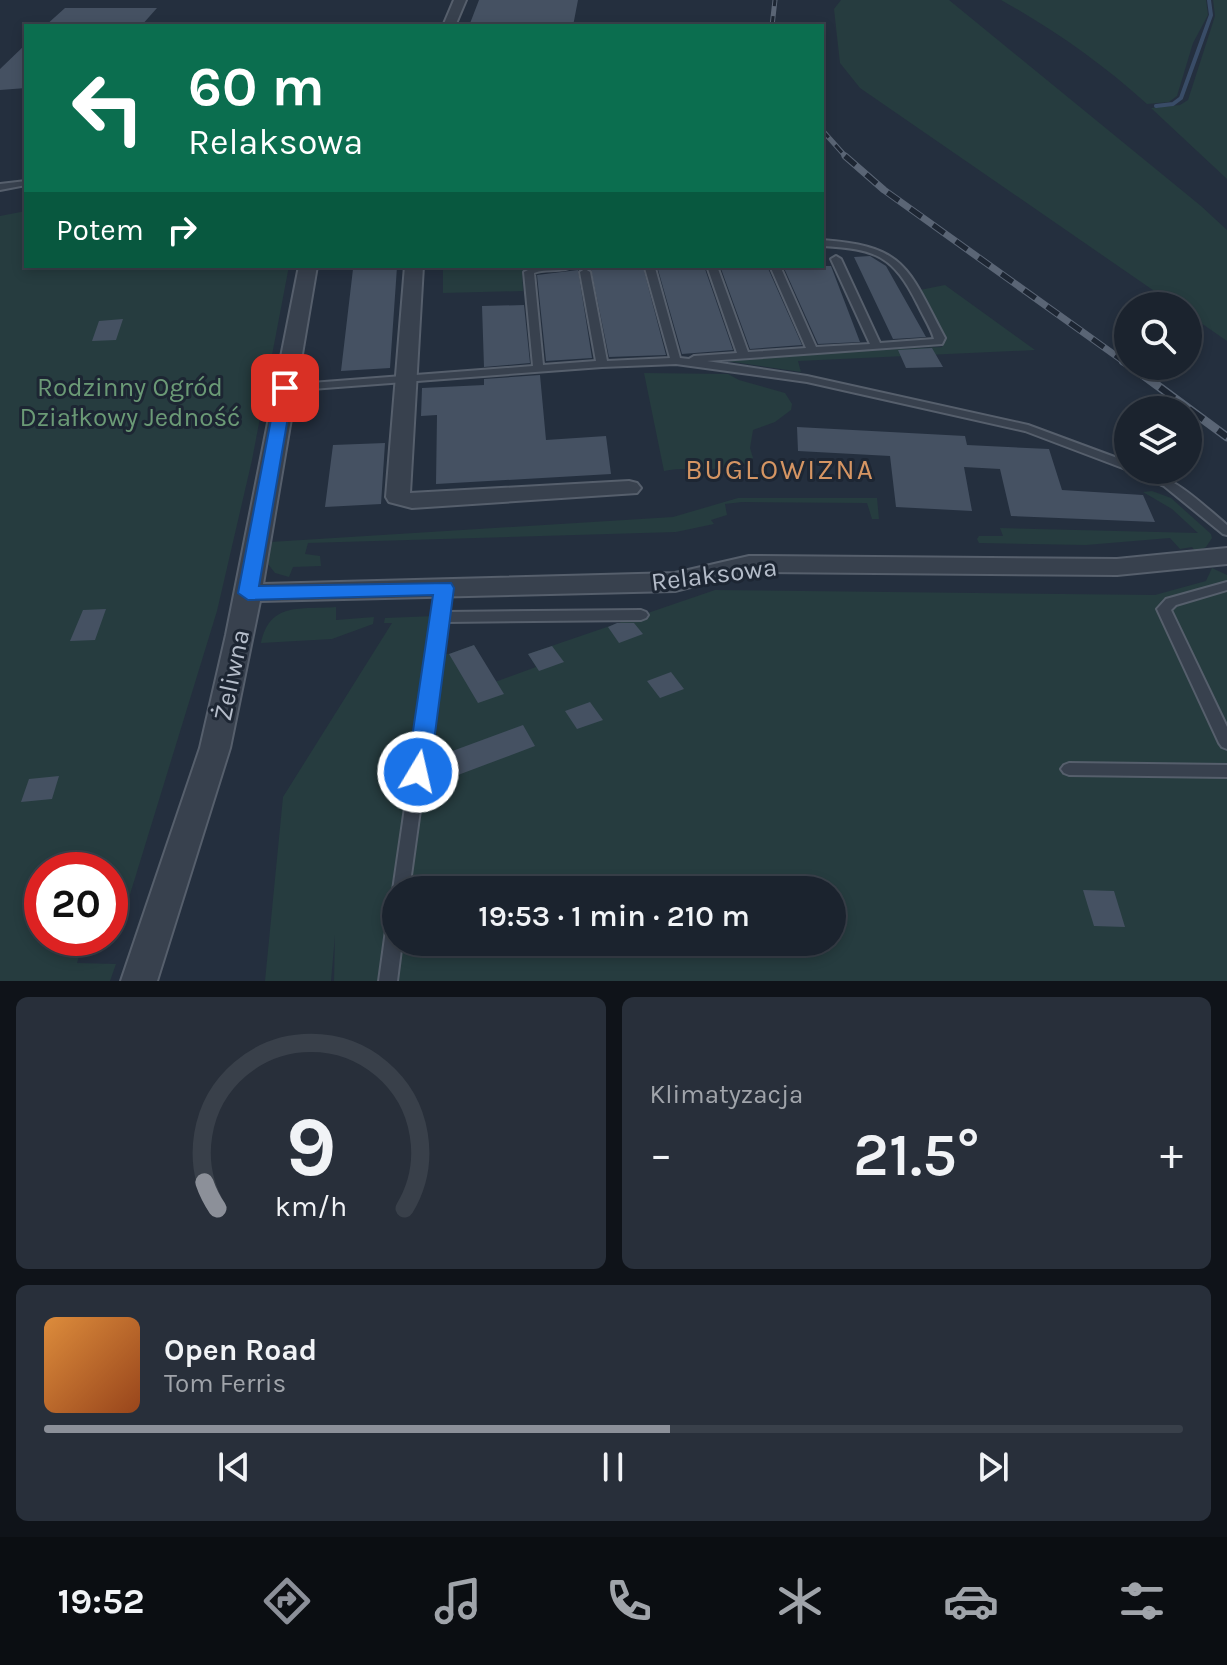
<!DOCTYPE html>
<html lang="pl">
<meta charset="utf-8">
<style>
:root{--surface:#1b232e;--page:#282f3a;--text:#f1f3f6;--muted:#a0a4aa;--line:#39404a;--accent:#8c9099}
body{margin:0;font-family:Karla,sans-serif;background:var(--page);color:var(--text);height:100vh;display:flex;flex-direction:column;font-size:30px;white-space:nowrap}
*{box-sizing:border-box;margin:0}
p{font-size:26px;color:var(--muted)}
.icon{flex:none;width:44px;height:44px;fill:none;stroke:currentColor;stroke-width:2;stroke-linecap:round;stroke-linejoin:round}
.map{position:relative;height:981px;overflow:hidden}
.drawer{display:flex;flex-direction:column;gap:16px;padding:16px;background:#0f1319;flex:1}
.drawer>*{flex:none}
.hud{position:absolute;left:24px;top:24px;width:800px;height:244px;border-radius:0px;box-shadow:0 4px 12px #0003,0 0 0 2px var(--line);background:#0b6e4f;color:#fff;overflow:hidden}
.buttons{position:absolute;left:1114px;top:292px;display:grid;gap:16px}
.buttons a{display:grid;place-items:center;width:88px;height:88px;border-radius:50%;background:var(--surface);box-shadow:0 4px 12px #0003,0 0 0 2px var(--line);font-size:40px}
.speed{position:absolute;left:24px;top:852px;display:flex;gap:16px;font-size:40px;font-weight:700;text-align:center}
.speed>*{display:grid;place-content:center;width:104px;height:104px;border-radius:50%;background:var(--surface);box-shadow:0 4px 12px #0003,0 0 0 2px var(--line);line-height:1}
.speed .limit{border:12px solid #d22;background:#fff;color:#111}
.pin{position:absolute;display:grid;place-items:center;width:68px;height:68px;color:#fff;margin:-34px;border-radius:16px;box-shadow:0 4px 12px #0006}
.me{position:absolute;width:88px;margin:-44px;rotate:9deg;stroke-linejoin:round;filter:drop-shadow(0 0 6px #0008)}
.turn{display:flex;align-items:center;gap:28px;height:168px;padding:0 32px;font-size:36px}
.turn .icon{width:104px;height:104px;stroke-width:2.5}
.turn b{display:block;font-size:56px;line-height:68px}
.then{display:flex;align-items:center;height:76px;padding:0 32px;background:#0003;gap:16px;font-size:30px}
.big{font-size:60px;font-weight:600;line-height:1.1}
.drawer .tile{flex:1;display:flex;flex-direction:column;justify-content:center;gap:12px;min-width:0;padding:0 28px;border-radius:12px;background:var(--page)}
.drawer .dial{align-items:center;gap:0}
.dial svg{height:208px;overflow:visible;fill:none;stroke:var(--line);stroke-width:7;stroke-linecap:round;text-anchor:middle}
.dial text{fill:var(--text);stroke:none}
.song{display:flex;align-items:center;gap:24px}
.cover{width:96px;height:96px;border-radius:12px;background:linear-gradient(135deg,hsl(30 70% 55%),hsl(20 70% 35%))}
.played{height:8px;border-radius:4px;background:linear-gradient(90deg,var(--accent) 55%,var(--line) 55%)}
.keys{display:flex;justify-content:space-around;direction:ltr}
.heat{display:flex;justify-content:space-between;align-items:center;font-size:44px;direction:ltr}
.drawer .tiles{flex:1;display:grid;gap:16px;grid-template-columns:1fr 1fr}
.tile:last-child{grid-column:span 2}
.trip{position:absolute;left:382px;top:876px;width:464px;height:80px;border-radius:40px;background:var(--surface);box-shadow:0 4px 12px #0003,0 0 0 2px var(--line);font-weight:600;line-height:80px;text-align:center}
.tab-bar{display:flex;height:128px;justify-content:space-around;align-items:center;background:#0b0e12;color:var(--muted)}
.tab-bar .icon{width:56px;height:56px}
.tab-bar .selected{color:var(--accent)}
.tab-bar b{font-size:36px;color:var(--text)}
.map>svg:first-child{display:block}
.green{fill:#263c3f;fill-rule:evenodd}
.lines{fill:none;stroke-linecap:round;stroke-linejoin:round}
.stream{stroke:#394c67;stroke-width:4}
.building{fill:#455162}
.service-casing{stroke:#565f6c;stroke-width:4}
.minor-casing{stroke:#565f6c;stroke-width:4}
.service{fill:#38414e;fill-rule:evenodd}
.minor{fill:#38414e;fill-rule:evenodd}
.rail-far2-casing{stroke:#5a6575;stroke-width:5}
.rail-far1-casing{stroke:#5a6575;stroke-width:7}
.rail-casing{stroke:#5a6575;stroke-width:9}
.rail-far2{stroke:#1d2633;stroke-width:3;stroke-dasharray:10;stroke-linecap:butt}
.rail-far1{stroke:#1d2633;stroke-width:5;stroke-dasharray:14;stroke-linecap:butt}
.rail{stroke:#1d2633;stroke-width:6;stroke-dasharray:18;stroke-linecap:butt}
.route{fill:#1a73e8;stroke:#114b97;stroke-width:2}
.labels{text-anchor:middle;stroke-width:6;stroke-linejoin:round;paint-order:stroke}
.park-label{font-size:26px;fill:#6b9a76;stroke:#1d2633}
.street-label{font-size:26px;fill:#b4bcc9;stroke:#1d2633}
.neighbourhood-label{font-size:28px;letter-spacing:2px;fill:#d59563;stroke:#1d2633}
</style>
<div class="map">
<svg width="1227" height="981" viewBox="0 0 1227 981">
<rect width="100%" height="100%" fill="#242f3e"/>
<!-- green -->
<path class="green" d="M 841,0 L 949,0 L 1201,206 L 1227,230 L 1227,341 L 1188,314 L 1188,306 L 1176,306 L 860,88 L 840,63 L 834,9 Z
M 1001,0 L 1206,0 L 1208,15 L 1193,43 L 1177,96 L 1169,102 L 1147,104 C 1100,62 1056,31 1001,0 Z
M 1213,0 L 1227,0 L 1227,179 L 1151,108 L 1180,105 L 1188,100 L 1215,16 Z
M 26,211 L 26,266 L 289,266 L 252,460 L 217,611 L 120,927 L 110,929 L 110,870 L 42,870 L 42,938 L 84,938 L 77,963 L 116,964 L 110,981 L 0,981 L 0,216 Z
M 443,266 L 542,266 L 522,271 L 523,291 L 443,293 Z
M 945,285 L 1035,350 L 798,361 L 801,372 L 707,358 L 942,347 L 945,338 L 920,290 Z
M 644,373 L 728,374 L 739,380 L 785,393 L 792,404 L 791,410 L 775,422 L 753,430 L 750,448 L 753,458 C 735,476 689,465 664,471 Z
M 1152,491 L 1171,498 L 1211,534 L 1212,538 L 1206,547 L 1196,552 L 1192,547 L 1180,549 L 1170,538 L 1086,545 L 979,543 L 977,539 L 979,536 L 1003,536 L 1000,528 L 1198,533 L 1172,509 L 1143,492 Z
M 738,498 L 877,498 L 879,519 L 872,519 L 867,503 L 742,502 L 725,504 L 727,515 L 711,520 L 714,524 L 676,532 L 308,543 L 305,554 L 320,556 L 321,566 L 293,567 L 289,577 L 275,573 L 268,564 L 270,542 L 673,517 Z
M 1212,568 L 1227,575 L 1227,981 L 334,981 L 335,935 L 331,981 L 265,981 L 283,797 L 392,623 L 384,623 L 385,618 L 435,616 L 427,654 L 449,654 L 474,645 L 495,682 L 536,667 L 528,654 L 715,590 L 1155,595 L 1206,581 ZM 396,890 L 832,890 L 832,942 L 396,942 Z
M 336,607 L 336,620 L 374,617 L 373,624 L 332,639 L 261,643 C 270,601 301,610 336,607 Z"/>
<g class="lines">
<!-- stream -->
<path class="stream" d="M 1156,106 L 1173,104 L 1181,98 L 1211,15 L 1209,0"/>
</g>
<!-- building -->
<path class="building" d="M 479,0 L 578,0 L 573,26 L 469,26 Z
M 65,8 L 157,8 L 141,26 L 45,26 Z
M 26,44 L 26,88 L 0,90 L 0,69 Z
M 870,256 L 886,266 L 926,337 L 893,339 L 854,257 Z
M 657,266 L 704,266 L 733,350 L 682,354 Z
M 720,266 L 767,266 L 802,345 L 750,349 Z
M 783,266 L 831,266 L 860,342 L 818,344 Z
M 397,267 L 390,368 L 341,371 L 353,269 Z
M 643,267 L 666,355 L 609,357 L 591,269 Z
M 578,270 L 592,358 L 546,361 L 537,275 Z
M 524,305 L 530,363 L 484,367 L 482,306 Z
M 123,319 L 116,340 L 92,341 L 99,321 Z
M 932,348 L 943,367 L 906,368 L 898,350 Z
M 540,375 L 546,440 L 606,436 L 611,474 L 436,484 L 437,415 L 421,416 L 422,388 L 484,385 L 484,379 Z
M 797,427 L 965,436 L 967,445 L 1049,449 L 1062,490 L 1143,495 L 1155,522 L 1011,516 L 1000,469 L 964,467 L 972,511 L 896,507 L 890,456 L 798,451 Z
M 385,443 L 381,504 L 325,507 L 333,445 Z
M 106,609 L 95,640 L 70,641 L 83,610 Z
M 617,623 L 634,623 L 643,634 L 619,643 L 608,627 Z
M 474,645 L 504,694 L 478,703 L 449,654 Z
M 552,646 L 564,662 L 539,671 L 528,654 Z
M 671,672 L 684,689 L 660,698 L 647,681 Z
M 590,702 L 603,720 L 577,729 L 565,711 Z
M 523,725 L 535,746 L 458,775 L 447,753 Z
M 59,776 L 52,799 L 21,802 L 29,779 Z
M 1083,890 L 1114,891 L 1125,927 L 1094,926 Z"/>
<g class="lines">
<defs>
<path id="service" d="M 26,181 L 26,185 L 0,190 L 0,184 Z
M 822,240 C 907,246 908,269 945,338 L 942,344 L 707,361 L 807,376 L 1028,425 L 1128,462 L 1128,470 L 1025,431 L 807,382 L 676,364 L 602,367 L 285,391 L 280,388 L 285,385 L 533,366 L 524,272 L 536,266 L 574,266 C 562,273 546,268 534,273 L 543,365 L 596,361 L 580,272 L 585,269 L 590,272 L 607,361 L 670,358 L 645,268 L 647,266 L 653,266 L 655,268 L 680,358 L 689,359 L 694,356 L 737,353 L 707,266 L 717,266 L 748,352 L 806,348 L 770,266 L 780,266 L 816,347 L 870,344 L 831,259 L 836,256 L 841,259 L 880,343 L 934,339 C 931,328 923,316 918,305 C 893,255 876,249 822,246 Z
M 1130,470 C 1170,470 1198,501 1227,525 L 1227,535 L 1223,534 L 1164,486 L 1132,472 Z
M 1227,582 L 1227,590 L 1176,605 L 1171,610 L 1227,727 L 1227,749 L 1222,747 L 1219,743 L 1157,609 L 1166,599 Z
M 444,584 L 449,585 L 451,588 L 447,612 L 641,610 L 646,612 L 648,615 L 646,618 L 641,620 L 446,622 L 409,890 L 396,890 L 396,895 L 393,890 L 437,588 L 439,585 Z
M 1069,763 L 1227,765 L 1227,777 L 1069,775 L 1064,773 L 1061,769 L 1064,765 Z
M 396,916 L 396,942 L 402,942 L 397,981 L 379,981 L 387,923 L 390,918 Z"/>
<path id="minor" d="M 454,0 L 466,0 L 455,26 L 443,26 Z
M 299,266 L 317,266 L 263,584 L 675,573 L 749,556 L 1117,559 L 1227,548 L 1227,564 L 1117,575 L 749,572 L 675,591 L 260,601 L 230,748 L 157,981 L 121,981 L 200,748 L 226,635 Z
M 405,266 L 423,266 L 410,493 L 629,481 L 637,483 L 641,488 L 637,493 L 412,508 L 389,502 L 386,497 Z"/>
</defs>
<!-- service casing -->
<use href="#service" class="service-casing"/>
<!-- minor casing -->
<use href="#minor" class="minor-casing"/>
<!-- service -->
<use href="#service" class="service"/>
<!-- minor -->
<use href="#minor" class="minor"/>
<defs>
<path id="rail-far2" d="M 772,26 L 775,0
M 822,130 L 847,158"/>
<path id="rail-far1" d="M 845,156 L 884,190 L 1126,363"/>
<path id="rail" d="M 1123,361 L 1128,364
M 1131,366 L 1227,437"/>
</defs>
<!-- rail-far2 casing -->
<use href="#rail-far2" class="rail-far2-casing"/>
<!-- rail-far1 casing -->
<use href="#rail-far1" class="rail-far1-casing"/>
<!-- rail casing -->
<use href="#rail" class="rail-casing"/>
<!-- rail-far2 -->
<use href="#rail-far2" class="rail-far2"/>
<!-- rail-far1 -->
<use href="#rail-far1" class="rail-far1"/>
<!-- rail -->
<use href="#rail" class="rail"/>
</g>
<!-- route -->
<path class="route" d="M 285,383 L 293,388 L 259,586 L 451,583 L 454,588 L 430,772 L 427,779 L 418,781 L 410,779 L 407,772 L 433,595 L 248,600 L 238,593 L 277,388 Z"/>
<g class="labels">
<!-- park labels -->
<g class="park-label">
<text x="130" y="396">Rodzinny Ogród<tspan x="130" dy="30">Działkowy Jedność</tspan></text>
</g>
<!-- street labels -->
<g class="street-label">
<text transform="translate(714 574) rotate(-7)" y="9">Relaksowa</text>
<text transform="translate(231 675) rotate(-78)" y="9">Żeliwna</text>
</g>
<!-- neighbourhood labels -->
<g class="neighbourhood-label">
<text x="780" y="479">BUGLOWIZNA</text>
</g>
</g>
</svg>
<div class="buttons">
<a><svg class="icon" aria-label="search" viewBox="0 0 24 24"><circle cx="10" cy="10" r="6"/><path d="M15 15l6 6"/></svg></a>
<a><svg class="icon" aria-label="layers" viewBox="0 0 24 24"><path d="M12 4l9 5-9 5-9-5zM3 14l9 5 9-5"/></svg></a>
</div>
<div class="speed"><div class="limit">20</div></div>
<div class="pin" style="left:285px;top:388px;background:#d93025"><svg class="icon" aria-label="arrive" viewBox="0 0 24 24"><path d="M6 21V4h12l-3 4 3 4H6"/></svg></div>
<svg class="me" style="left:418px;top:772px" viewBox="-20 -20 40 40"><circle r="17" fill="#1a73e8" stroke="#fff" stroke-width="3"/><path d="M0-11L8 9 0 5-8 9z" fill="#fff"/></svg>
<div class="trip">19:53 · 1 min · 210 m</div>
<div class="hud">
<div class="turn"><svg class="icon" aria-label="left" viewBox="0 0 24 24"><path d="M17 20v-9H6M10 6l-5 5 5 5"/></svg><div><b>60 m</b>Relaksowa</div></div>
<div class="then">Potem<svg class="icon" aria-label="right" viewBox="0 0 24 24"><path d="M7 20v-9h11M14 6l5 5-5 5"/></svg></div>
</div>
</div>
<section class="drawer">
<div class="tiles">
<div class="tile dial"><svg viewBox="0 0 100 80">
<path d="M14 69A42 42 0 1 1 86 69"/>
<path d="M14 69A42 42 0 0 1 9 59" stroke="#8c9099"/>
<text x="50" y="56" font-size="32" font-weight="700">9</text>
<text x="50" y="72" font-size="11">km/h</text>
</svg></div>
<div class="tile"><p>Klimatyzacja</p>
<div class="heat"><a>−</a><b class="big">21.5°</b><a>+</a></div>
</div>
<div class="tile">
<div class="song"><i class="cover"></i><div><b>Open Road</b><p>Tom Ferris</p></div></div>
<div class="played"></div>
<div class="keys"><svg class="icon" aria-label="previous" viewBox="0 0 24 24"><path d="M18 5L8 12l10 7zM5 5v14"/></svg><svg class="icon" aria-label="pause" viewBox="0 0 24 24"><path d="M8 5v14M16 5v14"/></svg><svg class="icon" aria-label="next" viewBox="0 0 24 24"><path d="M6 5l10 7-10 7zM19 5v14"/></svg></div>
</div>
</div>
</section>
<nav class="tab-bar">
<b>19:52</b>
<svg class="icon selected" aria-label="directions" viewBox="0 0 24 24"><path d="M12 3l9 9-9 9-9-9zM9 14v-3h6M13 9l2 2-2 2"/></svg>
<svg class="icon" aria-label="music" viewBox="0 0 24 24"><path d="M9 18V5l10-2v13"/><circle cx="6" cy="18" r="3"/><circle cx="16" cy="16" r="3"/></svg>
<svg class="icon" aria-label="phone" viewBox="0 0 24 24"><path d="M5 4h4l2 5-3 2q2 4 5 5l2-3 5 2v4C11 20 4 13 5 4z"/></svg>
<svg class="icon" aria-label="climate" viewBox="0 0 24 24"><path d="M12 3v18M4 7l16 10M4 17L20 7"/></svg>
<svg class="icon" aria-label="car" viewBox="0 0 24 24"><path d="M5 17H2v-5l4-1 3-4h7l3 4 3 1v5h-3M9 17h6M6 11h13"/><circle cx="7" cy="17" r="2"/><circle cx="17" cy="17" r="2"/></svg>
<svg class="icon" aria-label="filters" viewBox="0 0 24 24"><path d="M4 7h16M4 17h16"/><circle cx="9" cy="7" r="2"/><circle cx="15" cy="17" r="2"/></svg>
</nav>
